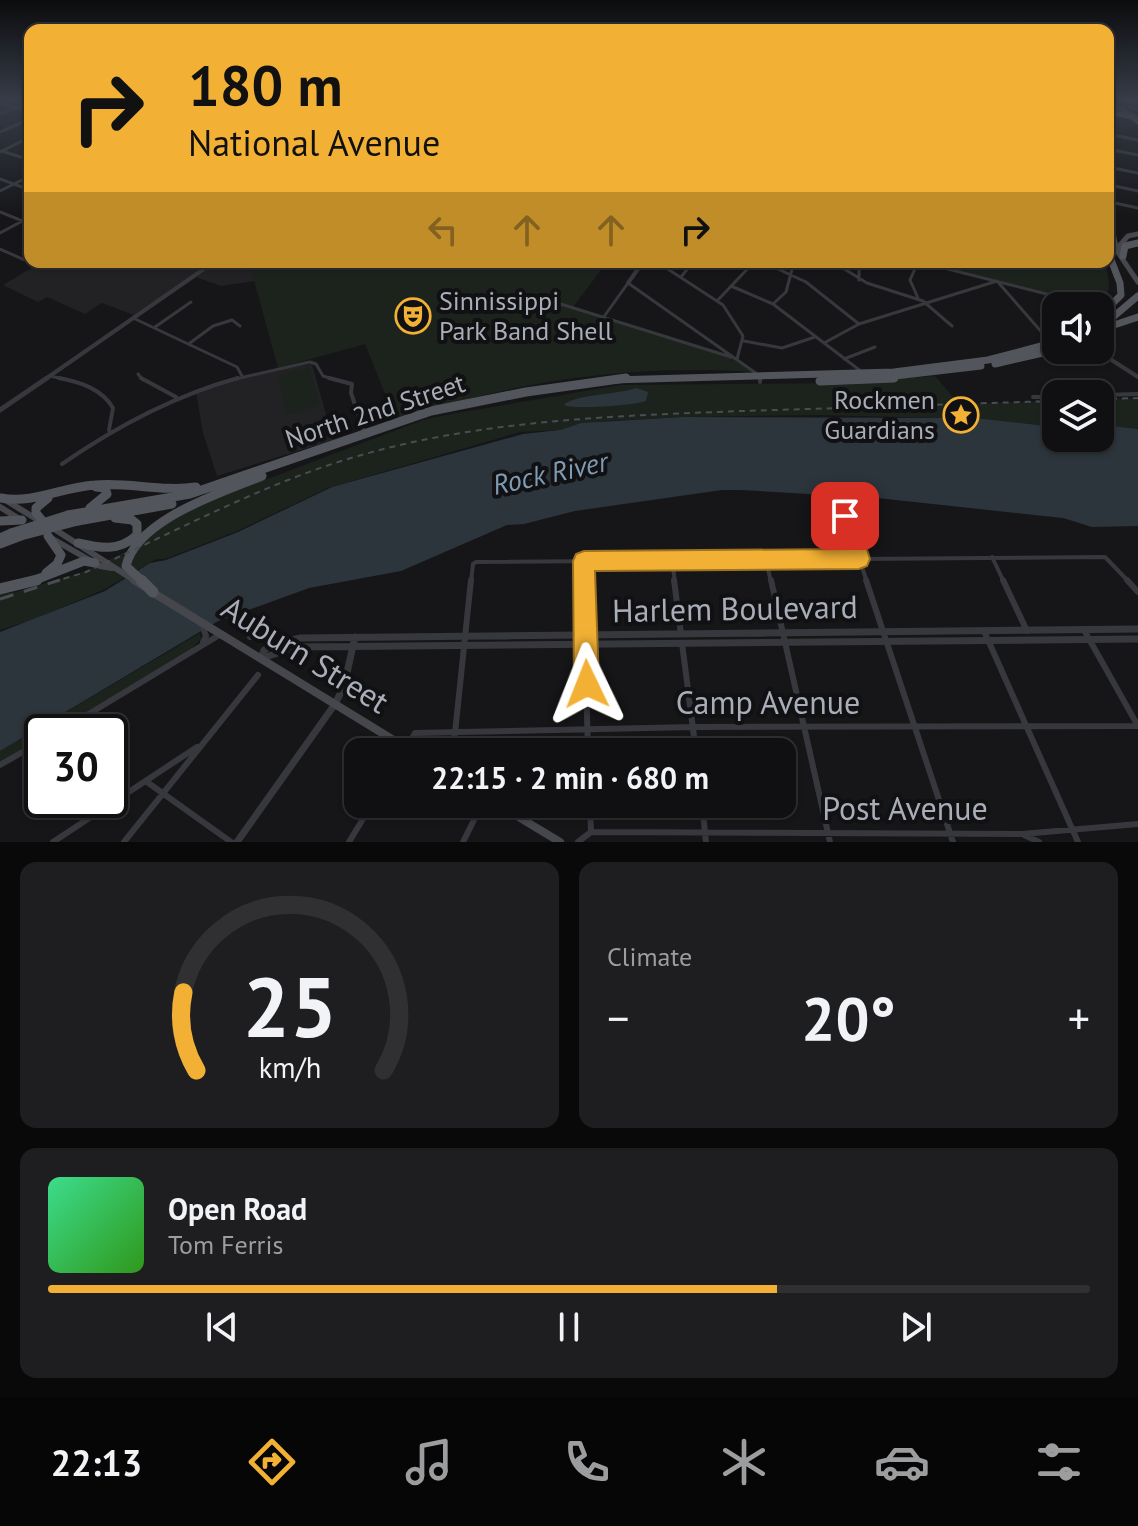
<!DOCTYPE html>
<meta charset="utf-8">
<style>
:root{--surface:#101012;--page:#1e1e20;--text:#f1f3f6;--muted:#9c9d9f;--line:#303032;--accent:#f2b134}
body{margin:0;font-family:"PT Sans",sans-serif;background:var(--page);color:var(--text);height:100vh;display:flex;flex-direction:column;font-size:30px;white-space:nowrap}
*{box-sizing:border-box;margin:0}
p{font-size:26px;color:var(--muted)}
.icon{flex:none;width:44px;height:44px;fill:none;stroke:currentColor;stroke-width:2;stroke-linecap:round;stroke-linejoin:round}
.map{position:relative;height:842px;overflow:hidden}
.side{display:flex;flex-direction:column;gap:20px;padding:20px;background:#09090a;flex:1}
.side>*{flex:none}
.top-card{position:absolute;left:24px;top:24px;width:1090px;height:244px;border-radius:16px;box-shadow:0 2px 6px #0004,0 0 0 2px var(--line);background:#f2b134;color:#111;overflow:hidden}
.fabs{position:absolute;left:1042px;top:292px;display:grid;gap:16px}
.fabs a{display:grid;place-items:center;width:72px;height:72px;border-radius:16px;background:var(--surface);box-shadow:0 2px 6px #0004,0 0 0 2px var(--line);font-size:40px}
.speed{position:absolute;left:24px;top:714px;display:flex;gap:16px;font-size:40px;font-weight:700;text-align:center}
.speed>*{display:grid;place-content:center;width:104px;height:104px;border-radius:50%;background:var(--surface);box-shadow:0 2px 6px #0004,0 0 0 2px var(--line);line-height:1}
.speed .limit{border:4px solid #111;border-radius:12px;background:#fff;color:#111}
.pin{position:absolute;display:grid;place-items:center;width:68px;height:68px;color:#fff;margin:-34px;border-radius:16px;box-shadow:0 4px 12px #0006}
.me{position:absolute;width:88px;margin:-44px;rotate:358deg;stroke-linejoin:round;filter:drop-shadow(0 0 6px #0008)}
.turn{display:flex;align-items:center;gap:28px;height:168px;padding:0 32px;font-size:36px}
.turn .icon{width:104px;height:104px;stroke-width:2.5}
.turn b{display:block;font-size:56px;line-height:68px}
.lanes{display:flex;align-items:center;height:76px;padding:0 32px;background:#0003;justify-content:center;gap:40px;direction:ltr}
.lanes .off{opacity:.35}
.big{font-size:60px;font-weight:600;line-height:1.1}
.side .widget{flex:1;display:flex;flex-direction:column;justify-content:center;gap:12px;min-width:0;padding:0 28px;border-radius:16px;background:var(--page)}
.side .dial{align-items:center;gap:0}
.dial svg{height:208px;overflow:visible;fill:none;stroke:var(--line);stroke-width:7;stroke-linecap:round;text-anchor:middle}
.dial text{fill:var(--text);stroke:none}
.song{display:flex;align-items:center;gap:24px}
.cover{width:96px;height:96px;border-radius:12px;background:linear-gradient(135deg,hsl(150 70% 55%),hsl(110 70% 35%))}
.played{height:8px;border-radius:4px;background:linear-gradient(90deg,var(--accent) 70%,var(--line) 70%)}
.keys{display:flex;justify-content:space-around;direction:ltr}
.heat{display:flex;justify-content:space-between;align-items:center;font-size:44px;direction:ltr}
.side .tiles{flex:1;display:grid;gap:20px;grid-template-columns:1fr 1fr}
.widget:last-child{grid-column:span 2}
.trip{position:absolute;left:344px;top:738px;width:452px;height:80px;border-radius:16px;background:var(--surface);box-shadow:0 2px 6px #0004,0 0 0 2px var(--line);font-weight:600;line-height:80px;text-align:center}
.tab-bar{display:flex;height:128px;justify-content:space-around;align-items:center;background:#060607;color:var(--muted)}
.tab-bar .icon{width:56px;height:56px}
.tab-bar .on{color:var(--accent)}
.tab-bar b{font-size:36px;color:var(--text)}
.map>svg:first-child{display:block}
.built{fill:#222225}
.green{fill:#1c231d}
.water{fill:#2c353c}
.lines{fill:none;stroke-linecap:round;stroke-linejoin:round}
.minor-far2{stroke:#37383d;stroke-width:3}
.minor-far1{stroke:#37383d;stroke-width:4}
.minor{stroke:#37383d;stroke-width:6}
.tertiary-far3{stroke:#37383d;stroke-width:3}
.tertiary-far2{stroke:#37383d;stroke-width:4}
.tertiary-far1{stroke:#37383d;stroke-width:5}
.tertiary{stroke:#37383d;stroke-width:7}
.secondary-far3{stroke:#45474d;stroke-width:4}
.secondary-far2{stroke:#45474d;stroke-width:5}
.secondary-far1{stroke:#45474d;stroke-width:6}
.secondary{stroke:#45474d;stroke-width:8}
.primary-far3{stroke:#53555c;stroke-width:5}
.primary-far2{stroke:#53555c;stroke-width:7}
.primary-far1{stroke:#53555c;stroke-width:9}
.primary{stroke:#53555c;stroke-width:11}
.rail-far1{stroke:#4a4c52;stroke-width:2;stroke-dasharray:6 5;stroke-linecap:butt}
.rail{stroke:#4a4c52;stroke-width:3;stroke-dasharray:14 11;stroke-linecap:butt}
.primary-bridge{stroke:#53555c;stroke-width:9}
.route{fill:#f2b134;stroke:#9d7322;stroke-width:2}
.labels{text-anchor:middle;stroke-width:8;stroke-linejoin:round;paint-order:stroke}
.poi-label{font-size:26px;fill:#a8adb8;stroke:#111113;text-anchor:start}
.street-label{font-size:26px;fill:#a8adb8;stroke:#111113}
.water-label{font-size:28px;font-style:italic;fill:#7f9bb3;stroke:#111113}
.near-street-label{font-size:32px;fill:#a8adb8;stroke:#111113}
</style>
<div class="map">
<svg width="1138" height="842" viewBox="0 0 1138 842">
<rect width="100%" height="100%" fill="#161618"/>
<!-- built -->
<path class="built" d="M 34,262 L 175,262 L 199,271 L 134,315 L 102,303 L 85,314 L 47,297 L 38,302 L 3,285 L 33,267 Z
M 217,262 L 249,262 L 255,281 L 221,286 L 196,277 Z
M 312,364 L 333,440 L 217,476 L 203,433 L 196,392 L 260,373 Z"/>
<!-- green -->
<path class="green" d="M 249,262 L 607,262 L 573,307 L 737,359 L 752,372 C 632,364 509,381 396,421 L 365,344 L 278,368 Z
M 927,262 L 1106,262 L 1109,286 L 1105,308 Z
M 309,367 L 320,405 L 287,415 L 278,376 Z
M 935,376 L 959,404 L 1056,401 L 1056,427 L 947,415 L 941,418 L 817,415 L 683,417 L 606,421 L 574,425 L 560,430 L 520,432 L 328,488 L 237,531 L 165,559 L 156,559 L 105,589 L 35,619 L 0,630 L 0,594 L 16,592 L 83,572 L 136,547 L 153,531 L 182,514 L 217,498 L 423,420 L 446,415 L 620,385 L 853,383 Z
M 1138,398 L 1138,429 L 1100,425 L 1100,399 Z
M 200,633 L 201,639 L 191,649 C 160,668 73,732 42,732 L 42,739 L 0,762 L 0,751 Z"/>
<!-- water -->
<path class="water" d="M 636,388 L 648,392 L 646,401 C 636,405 572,410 564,405 C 575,394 617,395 636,388 Z
M 947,415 L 1056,427 L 1056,438 L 1100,438 L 1100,425 L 1103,425 L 1138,429 L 1138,526 L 1092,527 L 1063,518 L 877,498 L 741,490 L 722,490 L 575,511 L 524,524 L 507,525 L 401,571 L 309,588 L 218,621 L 0,751 L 0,632 L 105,591 L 150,563 L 166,560 L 238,532 L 332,487 L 523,434 L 560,430 L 581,423 L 683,417 L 940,418 Z"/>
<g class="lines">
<!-- minor-far2 -->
<path class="minor-far2" d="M 0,103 L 30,112
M 1129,107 L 1138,110
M 0,114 L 30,102
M 0,132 L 30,119
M 1108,134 L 1138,140
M 1108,149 L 1138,155
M 2,151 L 30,160
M 0,152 L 30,137
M 1108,167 L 1138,173
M 0,179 L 30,190
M 1109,185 L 1115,203 L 1138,208
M 1110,185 L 1138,191
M 0,212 L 30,224
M 0,233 L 30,217
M 0,249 L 29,262
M 657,262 L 723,305 L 743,336 L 737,359
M 763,262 L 806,282 L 859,324
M 833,262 L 867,283 L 923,301 L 952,326
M 855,262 L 864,262
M 918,262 L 910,280 L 918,298
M 920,262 L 1094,306
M 859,264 L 859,280
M 681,277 L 693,262
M 731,286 L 773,304 L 862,372
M 551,301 L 731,357
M 717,301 L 754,262
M 773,304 L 786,292 L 794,262
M 133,318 L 237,367 L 242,376
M 603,318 L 628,283 L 760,376 L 760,380
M 155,327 L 191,302
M 744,341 L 782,348 L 815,337
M 190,343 L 213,326 L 232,320 L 240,326
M 824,343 L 859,324 L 997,281 L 1045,336
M 844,359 L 875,347
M 138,374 L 143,380
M 50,376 L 68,380
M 231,380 L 310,362 L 316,364 L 323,376 L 336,380"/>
<!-- minor-far1 -->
<path class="minor-far1" d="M 59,378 C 80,382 102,389 113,408 L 109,430
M 141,378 L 176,397
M 329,378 L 352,384 L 351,393 L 365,434
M 760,378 L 760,382
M 1100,395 L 1138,394
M 1033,397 L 1056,397
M 62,464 C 117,426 173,396 238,378
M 845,516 L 867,582
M 992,557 L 1004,582
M 766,560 L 771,582
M 584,561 L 584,582
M 672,561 L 675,582
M 471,582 L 473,564 L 476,562 L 1105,557 L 1129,582"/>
<!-- minor -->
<path class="minor" d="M 584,580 L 585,634
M 674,580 L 681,634
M 771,580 L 830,842
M 866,580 L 953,842
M 1003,580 L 1027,631
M 1127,580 L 1138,592
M 202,625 L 206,636 L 203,642
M 1084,630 L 1138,726
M 984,631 L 1078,842
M 250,637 L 273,638 L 280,650
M 585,643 L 588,752
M 682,643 L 696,752
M 91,714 L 96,732
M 59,732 L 221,634
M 404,752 L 415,733 L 693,727 L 1138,726
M 453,752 L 471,580
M 0,765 L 42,741
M 110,778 L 117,801
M 147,782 L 231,842
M 590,804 L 591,832
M 702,804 L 706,842
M 1024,835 L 1039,842
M 53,842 L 197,747
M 124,842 L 258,675
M 349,842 L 372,804
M 463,842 L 482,804
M 578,842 L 591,832 L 1022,834 L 1138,824"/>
<!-- tertiary-far3 -->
<path class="tertiary-far3" d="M 0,191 L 30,176"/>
<!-- tertiary-far2 -->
<path class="tertiary-far2" d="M 628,283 L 643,262
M 1096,350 L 1138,377
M 44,380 L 214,262"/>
<!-- tertiary-far1 -->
<path class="tertiary-far1" d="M 0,410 L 47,378"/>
<!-- tertiary -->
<path class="tertiary" d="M 261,658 L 264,650 L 277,643 L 301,638 L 1138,629
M 262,658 L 297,647 L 1138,639
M 237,842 L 335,704 L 344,686 L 355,637"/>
<!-- secondary-far3 -->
<path class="secondary-far3" d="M 1108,102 L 1138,118
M 1108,212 L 1110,222"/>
<!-- secondary-far2 -->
<path class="secondary-far2" d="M 1110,220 L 1117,251 L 1138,282
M 1123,255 L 1120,245 L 1128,236 L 1138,234"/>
<!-- secondary-far1 -->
<path class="secondary-far1" d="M 7,501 L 38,520
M 0,507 L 21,520
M 51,527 L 137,582
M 51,538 L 100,566 L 112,568"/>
<!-- secondary -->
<path class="secondary" d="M 134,580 L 143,586
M 152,592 L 413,752
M 497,804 L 560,842"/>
<!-- primary-far3 -->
<path class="primary-far3" d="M 1119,99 L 1138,102
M 1108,112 L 1132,117 L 1138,122"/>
<!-- primary-far2 -->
<path class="primary-far2" d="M 1123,256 L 1125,246 L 1138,243
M 1100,316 L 1121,295 L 1120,283 L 1108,252
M 1108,327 L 1138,317
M 1100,328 L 1138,296
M 995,364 L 1056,350
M 612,380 L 894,372 L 988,360 L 1056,342
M 861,380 L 981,366"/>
<!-- primary-far1 -->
<path class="primary-far1" d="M 820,381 L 894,378
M 1,498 C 34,504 62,487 95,485 C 129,482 162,492 196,487
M 90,508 L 107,494 L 105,488 L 96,487
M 68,515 L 190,494 L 431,411 L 526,392 L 626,378
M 0,521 L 22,520
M 78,521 L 172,504
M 45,524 L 36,513 L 36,508 L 48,498
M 0,538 L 11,533
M 78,543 C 100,548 119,552 137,535 L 137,524 L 132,520 L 115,518
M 0,544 L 21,536
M 46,573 L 57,564 L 61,555 L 48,536
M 30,582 L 84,561 L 95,563
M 143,582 L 126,566 C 137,519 221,493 262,476"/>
<!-- primary -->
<path class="primary" d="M 141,580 L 153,592
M 0,589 L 37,580"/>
<!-- rail-far1 -->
<path class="rail-far1" d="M 1100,399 L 1138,398
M 53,582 L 86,572 C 175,532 264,483 358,456 C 482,420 613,416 742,411 C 846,408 951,404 1056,401"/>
<!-- rail -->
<path class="rail" d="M 0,599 L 60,580"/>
<!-- primary-bridge -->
<path class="primary-bridge" d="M 11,533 L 68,515
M 21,536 L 78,521"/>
</g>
<!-- sky -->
<linearGradient id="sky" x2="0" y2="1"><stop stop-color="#0c0c0d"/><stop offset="0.46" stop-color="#363c48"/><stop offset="1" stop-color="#363c48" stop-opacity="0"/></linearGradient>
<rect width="1138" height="217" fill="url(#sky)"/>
<!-- route -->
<path class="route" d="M 845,507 L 853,509 L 856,516 L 870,559 L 867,566 L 859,569 L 595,571 L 599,684 L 595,693 L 587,696 L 578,693 L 574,684 L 573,561 L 576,554 L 584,551 L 845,549 L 835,516 L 838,509 Z"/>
<!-- icons -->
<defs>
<symbol id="theatre-ring" viewBox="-11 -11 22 22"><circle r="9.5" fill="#111113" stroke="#f2b134" stroke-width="1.5"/><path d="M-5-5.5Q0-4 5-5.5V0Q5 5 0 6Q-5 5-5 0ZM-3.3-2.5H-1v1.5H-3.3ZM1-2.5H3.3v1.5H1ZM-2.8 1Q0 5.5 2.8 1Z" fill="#f2b134"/></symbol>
<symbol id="sight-ring" viewBox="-11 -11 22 22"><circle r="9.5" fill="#111113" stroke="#f2b134" stroke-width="1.5"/><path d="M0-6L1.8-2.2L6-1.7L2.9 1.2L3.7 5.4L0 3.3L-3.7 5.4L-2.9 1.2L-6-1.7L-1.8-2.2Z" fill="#f2b134"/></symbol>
</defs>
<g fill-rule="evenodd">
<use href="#theatre-ring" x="393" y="296" width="40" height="40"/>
<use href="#sight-ring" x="941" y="395" width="40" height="40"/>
</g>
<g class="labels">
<!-- poi labels -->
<g class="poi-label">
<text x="439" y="310">Sinnissippi<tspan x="439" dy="30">Park Band Shell</tspan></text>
<text x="935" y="409" text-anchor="end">Rockmen<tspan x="935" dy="30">Guardians</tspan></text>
</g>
<!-- street labels -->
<g class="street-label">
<text transform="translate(375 411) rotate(-18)" y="9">North 2nd Street</text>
</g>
<!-- water labels -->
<g class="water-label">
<text transform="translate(550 473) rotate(-12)" y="10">Rock River</text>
</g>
<!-- near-street labels -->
<g class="near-street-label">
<text transform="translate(735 609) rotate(-1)" y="11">Harlem Boulevard</text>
<text transform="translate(305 655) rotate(32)" y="11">Auburn Street</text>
<text x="768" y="714">Camp Avenue</text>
<text x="905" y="820">Post Avenue</text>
</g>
</g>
</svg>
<div class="fabs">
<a><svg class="icon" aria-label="sound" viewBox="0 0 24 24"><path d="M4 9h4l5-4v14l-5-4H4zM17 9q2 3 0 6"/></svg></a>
<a><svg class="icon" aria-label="layers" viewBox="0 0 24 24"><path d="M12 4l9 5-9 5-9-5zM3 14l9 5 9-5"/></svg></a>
</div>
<div class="speed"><div class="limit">30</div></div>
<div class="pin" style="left:845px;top:516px;background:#d93025"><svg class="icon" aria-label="arrive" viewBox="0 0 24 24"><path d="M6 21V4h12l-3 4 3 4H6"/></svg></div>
<svg class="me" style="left:587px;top:684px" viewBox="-20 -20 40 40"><path d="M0-17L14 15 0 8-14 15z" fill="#f2b134" stroke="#fff" stroke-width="4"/></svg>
<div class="trip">22:15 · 2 min · 680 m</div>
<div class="top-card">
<div class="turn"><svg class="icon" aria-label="right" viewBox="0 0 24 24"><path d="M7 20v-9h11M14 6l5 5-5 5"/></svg><div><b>180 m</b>National Avenue</div></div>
<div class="lanes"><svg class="icon off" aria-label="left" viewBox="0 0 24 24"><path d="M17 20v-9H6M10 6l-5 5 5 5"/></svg><svg class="icon off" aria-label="ahead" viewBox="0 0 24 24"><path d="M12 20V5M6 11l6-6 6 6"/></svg><svg class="icon off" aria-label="ahead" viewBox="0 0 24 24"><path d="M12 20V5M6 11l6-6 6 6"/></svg><svg class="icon" aria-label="right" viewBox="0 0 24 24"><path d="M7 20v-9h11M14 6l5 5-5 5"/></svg></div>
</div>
</div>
<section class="side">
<div class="tiles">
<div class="widget dial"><svg viewBox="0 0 100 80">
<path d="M14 69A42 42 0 1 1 86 69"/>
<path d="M14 69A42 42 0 0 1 9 39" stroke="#f2b134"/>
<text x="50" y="56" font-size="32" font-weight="700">25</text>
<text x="50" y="72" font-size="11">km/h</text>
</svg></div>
<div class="widget"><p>Climate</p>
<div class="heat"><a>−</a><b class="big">20°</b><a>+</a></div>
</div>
<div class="widget">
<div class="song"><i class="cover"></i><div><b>Open Road</b><p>Tom Ferris</p></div></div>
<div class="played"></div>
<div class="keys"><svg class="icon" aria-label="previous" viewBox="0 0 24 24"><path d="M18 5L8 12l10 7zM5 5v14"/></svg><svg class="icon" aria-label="pause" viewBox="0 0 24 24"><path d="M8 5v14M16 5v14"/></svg><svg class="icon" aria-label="next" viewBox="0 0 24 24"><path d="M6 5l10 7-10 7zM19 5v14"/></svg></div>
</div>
</div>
</section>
<nav class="tab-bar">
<b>22:13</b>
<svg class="icon on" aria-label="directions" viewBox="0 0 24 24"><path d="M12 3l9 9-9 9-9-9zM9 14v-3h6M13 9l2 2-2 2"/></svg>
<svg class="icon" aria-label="music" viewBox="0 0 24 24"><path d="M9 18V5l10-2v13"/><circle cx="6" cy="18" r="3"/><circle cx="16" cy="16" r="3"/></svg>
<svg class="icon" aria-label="phone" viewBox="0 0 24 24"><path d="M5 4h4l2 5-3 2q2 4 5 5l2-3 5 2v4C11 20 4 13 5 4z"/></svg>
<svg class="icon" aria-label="climate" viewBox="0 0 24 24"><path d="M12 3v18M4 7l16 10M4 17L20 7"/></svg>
<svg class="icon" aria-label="car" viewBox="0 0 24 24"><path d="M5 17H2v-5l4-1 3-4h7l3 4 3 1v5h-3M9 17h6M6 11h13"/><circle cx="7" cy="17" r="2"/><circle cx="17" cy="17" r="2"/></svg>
<svg class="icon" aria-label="filters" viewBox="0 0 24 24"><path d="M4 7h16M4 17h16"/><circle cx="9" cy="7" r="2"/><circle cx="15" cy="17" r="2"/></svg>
</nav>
